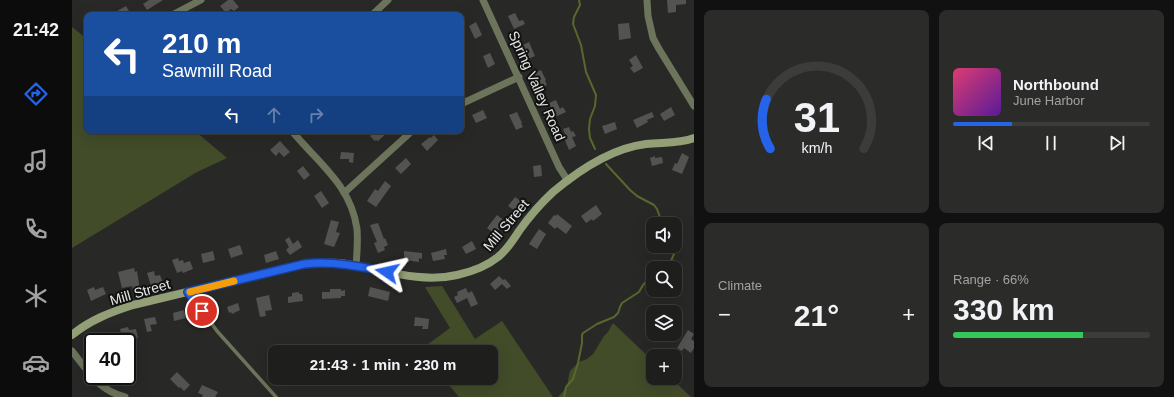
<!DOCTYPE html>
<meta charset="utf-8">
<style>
:root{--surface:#1e1f1d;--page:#2b2c2a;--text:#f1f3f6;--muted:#a1a2a4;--line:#3c3d3b;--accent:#2563eb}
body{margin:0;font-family:Arial,sans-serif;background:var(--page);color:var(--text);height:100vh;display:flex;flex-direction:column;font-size:15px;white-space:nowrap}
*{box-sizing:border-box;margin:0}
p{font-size:13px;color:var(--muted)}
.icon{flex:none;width:22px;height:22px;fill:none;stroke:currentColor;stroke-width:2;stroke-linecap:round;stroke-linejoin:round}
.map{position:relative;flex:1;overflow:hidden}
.sheet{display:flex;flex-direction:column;gap:10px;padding:10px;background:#101110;width:480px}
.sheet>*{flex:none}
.top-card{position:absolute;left:12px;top:12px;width:380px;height:122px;border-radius:8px;box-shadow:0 4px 16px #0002,0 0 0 1px var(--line);background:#1a4fa0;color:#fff;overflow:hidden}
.tools{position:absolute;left:574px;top:217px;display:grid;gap:8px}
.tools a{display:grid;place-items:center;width:36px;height:36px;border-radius:8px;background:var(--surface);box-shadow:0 4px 16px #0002,0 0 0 1px var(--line);font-size:20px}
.speed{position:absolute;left:12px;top:333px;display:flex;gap:8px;font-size:20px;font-weight:700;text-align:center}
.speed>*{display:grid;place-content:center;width:52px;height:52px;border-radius:50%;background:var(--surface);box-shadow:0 4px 16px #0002,0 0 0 1px var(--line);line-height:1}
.speed .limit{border:2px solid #111;border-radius:6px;background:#fff;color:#111}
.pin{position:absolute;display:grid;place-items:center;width:34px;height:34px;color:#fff;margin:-17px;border:2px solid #fff;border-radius:50%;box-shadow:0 1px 4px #0007}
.me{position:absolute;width:44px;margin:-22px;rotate:281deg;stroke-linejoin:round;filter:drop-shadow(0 0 3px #0008)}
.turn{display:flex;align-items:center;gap:14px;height:84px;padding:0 12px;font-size:18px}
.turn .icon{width:52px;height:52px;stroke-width:2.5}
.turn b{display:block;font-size:28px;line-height:34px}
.lanes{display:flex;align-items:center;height:38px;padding:0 12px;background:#0003;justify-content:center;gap:20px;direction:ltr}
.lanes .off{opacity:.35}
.big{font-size:30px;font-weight:600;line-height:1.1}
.sheet .widget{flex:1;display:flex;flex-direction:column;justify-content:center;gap:6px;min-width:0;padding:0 14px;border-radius:8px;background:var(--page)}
.sheet .dial{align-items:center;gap:0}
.dial svg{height:104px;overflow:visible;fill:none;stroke:var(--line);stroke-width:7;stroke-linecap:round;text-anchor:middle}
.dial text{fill:var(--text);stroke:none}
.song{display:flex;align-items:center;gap:12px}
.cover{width:48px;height:48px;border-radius:6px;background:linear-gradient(135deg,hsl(340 70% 55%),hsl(270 70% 35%))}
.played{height:4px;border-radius:2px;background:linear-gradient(90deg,var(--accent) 30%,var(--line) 30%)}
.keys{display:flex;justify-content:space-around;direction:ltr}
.heat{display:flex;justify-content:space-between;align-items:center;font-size:22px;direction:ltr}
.charge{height:6px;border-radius:3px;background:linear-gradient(90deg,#34c759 66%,var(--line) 0)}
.sheet .tiles{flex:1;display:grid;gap:10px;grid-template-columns:repeat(2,1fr)}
.trip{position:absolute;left:196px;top:345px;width:230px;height:40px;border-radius:8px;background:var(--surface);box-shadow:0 4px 16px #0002,0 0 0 1px var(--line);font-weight:600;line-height:40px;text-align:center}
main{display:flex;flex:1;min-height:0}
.dock{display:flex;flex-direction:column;width:72px;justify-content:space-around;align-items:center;background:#0c0c0c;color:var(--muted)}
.dock .icon{width:28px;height:28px}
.dock .active{color:var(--accent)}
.dock b{font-size:18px;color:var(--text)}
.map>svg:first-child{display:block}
.green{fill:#424c29}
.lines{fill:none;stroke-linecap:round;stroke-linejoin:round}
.stream{stroke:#58682c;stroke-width:2}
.building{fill:#535451}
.lane{stroke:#6c745b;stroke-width:3.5}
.street{stroke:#6c745b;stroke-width:7}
.secondary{stroke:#939f77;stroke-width:8}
.route-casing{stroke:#184099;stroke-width:10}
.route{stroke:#2563eb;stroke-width:7}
.slow{stroke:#f59e0b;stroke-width:7}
.labels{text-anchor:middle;stroke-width:4;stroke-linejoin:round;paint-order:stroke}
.street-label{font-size:14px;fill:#e7e8e6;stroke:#111211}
</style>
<main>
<nav class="dock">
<b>21:42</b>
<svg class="icon active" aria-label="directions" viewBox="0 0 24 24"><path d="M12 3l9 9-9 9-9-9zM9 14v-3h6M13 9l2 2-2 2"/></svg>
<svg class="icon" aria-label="music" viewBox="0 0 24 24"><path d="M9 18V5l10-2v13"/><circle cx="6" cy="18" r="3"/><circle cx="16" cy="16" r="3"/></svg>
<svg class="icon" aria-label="phone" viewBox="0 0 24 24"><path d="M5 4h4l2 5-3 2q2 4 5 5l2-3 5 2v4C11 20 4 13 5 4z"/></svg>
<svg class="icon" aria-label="climate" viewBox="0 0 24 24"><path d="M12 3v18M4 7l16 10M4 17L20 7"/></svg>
<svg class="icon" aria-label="car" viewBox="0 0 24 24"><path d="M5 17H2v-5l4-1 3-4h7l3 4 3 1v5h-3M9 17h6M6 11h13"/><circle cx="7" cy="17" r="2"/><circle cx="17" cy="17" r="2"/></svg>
</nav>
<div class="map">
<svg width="622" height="397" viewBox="0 0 622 397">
<rect width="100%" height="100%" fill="#282927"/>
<!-- green -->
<path class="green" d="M 0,27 L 15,39 L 15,131 L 123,131 L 155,158 L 125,172 L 0,248 Z
M 370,286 L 403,339 L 430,321 L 481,397 L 387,397 L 371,378 L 419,378 L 419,352 L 350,352 L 348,350 L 378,328 L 353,287 Z
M 541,323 L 581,361 L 581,378 L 599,378 L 619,397 L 486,397 L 495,387 L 497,375 L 498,371 L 507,362 L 515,359 L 521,354 L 532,336 L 536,332 Z"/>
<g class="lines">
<!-- stream -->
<path class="stream" d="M 507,0 L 508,5 L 502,17 L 501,24 L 509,45 L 514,72 L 524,95 L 523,106 L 518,119 L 517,129 L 518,138 L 523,149
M 534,164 L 558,190 L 565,196 L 582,205 L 585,209 L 589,220 L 594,224
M 596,268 L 602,254 L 602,246
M 492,397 L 494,387 L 501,379 L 506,363 L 510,343 L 510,335 L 511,333 L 525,324 L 542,317 L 546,313 L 548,307 L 550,303 L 567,292 L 571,285 L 574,282 L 581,280"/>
</g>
<!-- building -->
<path class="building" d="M 77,0 L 91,0 L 75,10 L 71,4 Z
M 156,0 L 161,0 L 167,7 L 162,11 L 159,9 L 154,13 L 148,6 Z
M 595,0 L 614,0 L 614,4 L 604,5 L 604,12 L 596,13 Z
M 54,6 L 58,13 L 55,15 L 38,15 Z
M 443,13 L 447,21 L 451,20 L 453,24 L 442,29 L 436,16 Z
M 404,22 L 410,35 L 403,39 L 397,26 Z
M 557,23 L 559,38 L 547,40 L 546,24 Z
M 457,42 L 463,56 L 456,59 L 449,46 Z
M 418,53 L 423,64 L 416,68 L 411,56 Z
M 564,55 L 571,68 L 562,73 L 558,68 L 561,66 L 557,60 Z
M 469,70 L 474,80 L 473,81 L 475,85 L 470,87 L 468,83 L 466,84 L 461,74 Z
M 484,100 L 488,109 L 491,107 L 494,112 L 483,117 L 477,103 Z
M 599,107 L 603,115 L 592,121 L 588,114 Z
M 411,110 L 415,118 L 404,123 L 400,115 Z
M 445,112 L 450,123 L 449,123 L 451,127 L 444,130 L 437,115 Z
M 580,112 L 582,117 L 575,120 L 576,122 L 565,128 L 561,120 Z
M 543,122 L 545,129 L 533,134 L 530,126 Z
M 497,127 L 499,132 L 501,131 L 504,136 L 500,137 L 504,146 L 497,150 L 491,135 L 493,134 L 491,129 Z
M 304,131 L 317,131 L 306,141 L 304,140 L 303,141 L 298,136 Z
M 362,135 L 366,140 L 355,151 L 349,144 L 358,137 L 359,138 Z
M 208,141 L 218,152 L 212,157 L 207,152 L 204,156 L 198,150 Z
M 269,152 L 282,153 L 281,163 L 277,162 L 277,159 L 268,159 Z
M 610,153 L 617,157 L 610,174 L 600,170 L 603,163 L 605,164 Z
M 583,156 L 583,158 L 590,157 L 591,163 L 580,166 L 578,158 Z
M 334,158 L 339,164 L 329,174 L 323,168 Z
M 469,165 L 470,176 L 462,177 L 461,166 Z
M 231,166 L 238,175 L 232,180 L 225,171 Z
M 313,181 L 319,186 L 304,207 L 295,201 L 303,189 L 306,191 Z
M 249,191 L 257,203 L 250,208 L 242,196 Z
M 443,197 L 450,202 L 443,211 L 436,206 Z
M 524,205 L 530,214 L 521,221 L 520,219 L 514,223 L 509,216 Z
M 485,214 L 500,226 L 494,234 L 485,227 L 483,229 L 476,223 L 482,215 L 484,216 Z
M 425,215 L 434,222 L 423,234 L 415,228 Z
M 259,220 L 267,222 L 264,232 L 268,233 L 262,247 L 252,244 Z
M 306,223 L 312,239 L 313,238 L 316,245 L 312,247 L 313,250 L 306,253 L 302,243 L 305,242 L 298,225 Z
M 467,229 L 474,234 L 465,249 L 457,244 Z
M 217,237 L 221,244 L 226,240 L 230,247 L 218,255 L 214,250 L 217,247 L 213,240 Z
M 400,241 L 404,249 L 394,254 L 390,247 Z
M 168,245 L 171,254 L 159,258 L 156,249 Z
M 374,249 L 375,255 L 372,255 L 373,259 L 361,261 L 359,253 Z
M 141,251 L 143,260 L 131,263 L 129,254 Z
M 204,251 L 207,259 L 194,263 L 192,255 Z
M 332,251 L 350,253 L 350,259 L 347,258 L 347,262 L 332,260 Z
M 106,258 L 107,261 L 111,260 L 112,263 L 118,261 L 121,269 L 111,273 L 110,271 L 105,273 L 100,260 Z
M 62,268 L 63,272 L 65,271 L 68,290 L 61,291 L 60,286 L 50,288 L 46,272 Z
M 82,271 L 83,276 L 88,275 L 91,283 L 79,286 L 75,273 Z
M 427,276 L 431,280 L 433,279 L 439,286 L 435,289 L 430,284 L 423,290 L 418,284 Z
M 22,287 L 23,290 L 31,287 L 34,294 L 19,301 L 15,290 Z
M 298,287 L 318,292 L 316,301 L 296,296 Z
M 394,288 L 396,293 L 400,291 L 406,304 L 399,307 L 395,298 L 385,303 L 382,297 L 386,295 L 385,292 Z
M 258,289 L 269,289 L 269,291 L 273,290 L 273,296 L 269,296 L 269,298 L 250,299 L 250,292 L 258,292 Z
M 227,292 L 227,294 L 230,294 L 231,301 L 216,303 L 216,297 L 220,296 L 220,293 Z
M 197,295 L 200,310 L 193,311 L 194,316 L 188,317 L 184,298 Z
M 166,303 L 168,310 L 160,314 L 159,312 L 157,313 L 155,307 Z
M 112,310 L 114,318 L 102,321 L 101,313 Z
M 83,317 L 85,324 L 78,325 L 80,331 L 75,332 L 72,319 Z
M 343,317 L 357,319 L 356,329 L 350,329 L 351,326 L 342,326 Z
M 56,327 L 57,330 L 64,329 L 66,338 L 51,341 L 48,329 Z
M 616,330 L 622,334 L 619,339 L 622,341 L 622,348 L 619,353 L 612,348 L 610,351 L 605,348 Z
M 105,372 L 118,385 L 112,391 L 108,387 L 107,388 L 98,379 Z
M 130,385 L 146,392 L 143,397 L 130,397 L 131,395 L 126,393 Z"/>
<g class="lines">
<!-- lane -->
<path class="lane" d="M 117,292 L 145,331 L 204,397"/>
<!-- street -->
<path class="street" d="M 411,0 L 487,167 L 496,181
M 575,0 L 576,16 L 581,38 L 587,49 L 622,106
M 100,15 L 129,0
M 300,15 L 316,0
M 389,104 L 447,77
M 220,131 C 246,163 279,185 285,229 C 286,241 285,254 284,266
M 272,193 L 340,131
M 0,351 C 16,371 26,390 53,397"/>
<!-- secondary -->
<path class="secondary" d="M 0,335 C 18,320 39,312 61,305 L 232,264 C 244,263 256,262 268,263 C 307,268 346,284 385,275 C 399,272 415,266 426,257 C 435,250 441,240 447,231 C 457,217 468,204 481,192 C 506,171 541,148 574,144 C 590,142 607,144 622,138"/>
</g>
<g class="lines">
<defs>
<path id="route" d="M 130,311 L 116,292 L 232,264 C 260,261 287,266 315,272"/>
</defs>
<!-- route casing -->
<use href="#route" class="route-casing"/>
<!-- route -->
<use href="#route" class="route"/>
<!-- slow -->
<path class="slow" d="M 118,292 L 162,281"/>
</g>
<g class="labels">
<!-- street labels -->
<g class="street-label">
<text transform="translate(465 86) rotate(66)" y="5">Spring Valley Road</text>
<text transform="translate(434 225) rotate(-50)" y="5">Mill Street</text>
<text transform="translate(68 292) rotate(-16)" y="5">Mill Street</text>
</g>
</g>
</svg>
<div class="tools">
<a><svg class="icon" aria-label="sound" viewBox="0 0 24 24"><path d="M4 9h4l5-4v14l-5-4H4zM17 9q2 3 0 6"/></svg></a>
<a><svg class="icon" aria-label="search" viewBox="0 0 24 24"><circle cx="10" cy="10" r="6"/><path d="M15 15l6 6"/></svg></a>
<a><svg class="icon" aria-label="layers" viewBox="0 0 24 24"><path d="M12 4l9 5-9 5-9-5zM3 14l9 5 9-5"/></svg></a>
<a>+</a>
</div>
<div class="speed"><div class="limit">40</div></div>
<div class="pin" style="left:130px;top:311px;background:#d93025"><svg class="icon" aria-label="arrive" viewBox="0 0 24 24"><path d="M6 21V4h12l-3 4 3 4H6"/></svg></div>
<svg class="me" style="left:315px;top:272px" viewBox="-20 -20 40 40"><path d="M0-17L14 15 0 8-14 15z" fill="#2563eb" stroke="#fff" stroke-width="4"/></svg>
<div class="trip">21:43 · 1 min · 230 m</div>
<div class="top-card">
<div class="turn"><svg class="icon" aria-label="left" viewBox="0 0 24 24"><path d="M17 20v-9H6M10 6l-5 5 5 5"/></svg><div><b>210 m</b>Sawmill Road</div></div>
<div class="lanes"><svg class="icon" aria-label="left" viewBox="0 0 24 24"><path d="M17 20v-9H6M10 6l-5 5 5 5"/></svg><svg class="icon off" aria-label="ahead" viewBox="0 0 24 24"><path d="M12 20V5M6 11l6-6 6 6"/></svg><svg class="icon off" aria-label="right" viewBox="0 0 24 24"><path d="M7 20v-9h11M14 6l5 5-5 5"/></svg></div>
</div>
</div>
<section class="sheet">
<div class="tiles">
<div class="widget dial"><svg viewBox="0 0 100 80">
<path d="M14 69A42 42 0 1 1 86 69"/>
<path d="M14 69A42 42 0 0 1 11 31" stroke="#2563eb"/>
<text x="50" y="56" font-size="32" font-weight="700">31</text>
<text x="50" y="72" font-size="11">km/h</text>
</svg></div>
<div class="widget">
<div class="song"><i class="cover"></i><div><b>Northbound</b><p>June Harbor</p></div></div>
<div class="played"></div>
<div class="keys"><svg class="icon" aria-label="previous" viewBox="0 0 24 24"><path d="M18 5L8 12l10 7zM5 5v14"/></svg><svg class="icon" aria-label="pause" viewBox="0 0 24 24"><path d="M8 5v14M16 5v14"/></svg><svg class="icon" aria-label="next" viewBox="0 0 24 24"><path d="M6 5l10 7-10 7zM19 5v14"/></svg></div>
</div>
<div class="widget"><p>Climate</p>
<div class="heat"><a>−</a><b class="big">21°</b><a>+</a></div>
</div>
<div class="widget"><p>Range · 66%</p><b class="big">330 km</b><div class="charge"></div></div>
</div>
</section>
</main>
